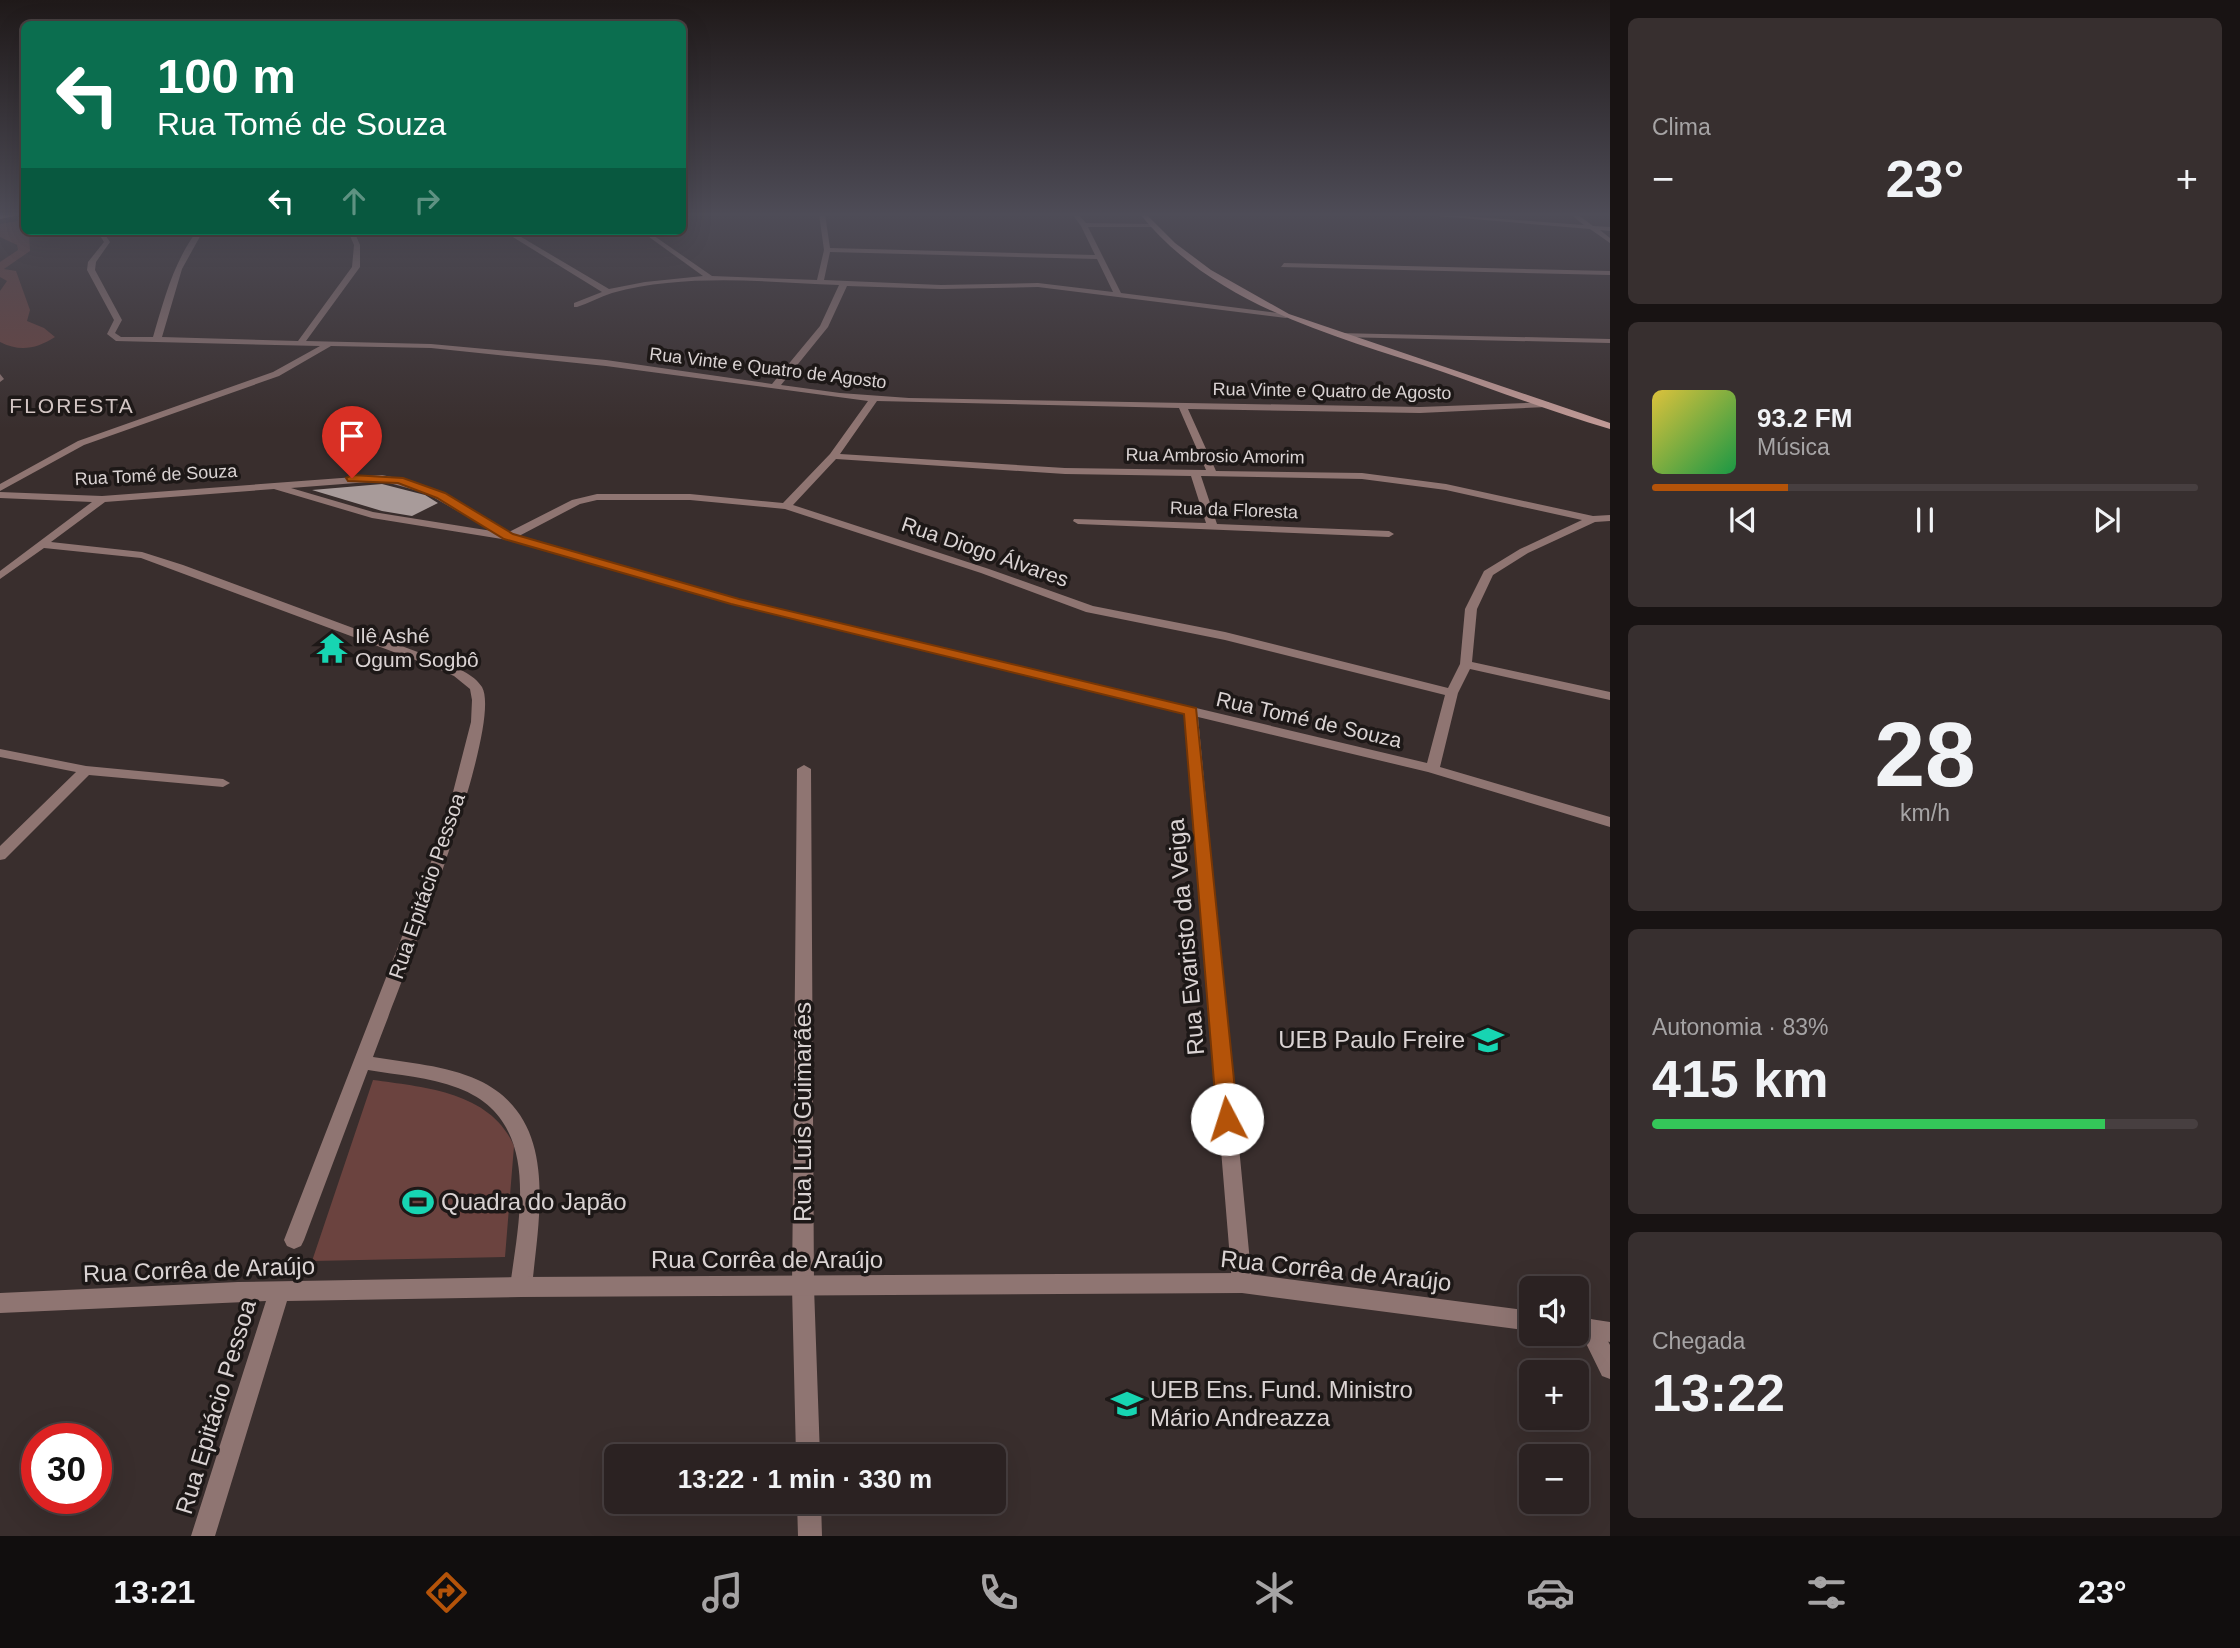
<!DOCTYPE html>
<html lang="pt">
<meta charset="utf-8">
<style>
:root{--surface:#2b2222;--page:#372f2f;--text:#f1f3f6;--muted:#a6a4a5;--line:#473f40;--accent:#b45309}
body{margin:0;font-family:Arial,sans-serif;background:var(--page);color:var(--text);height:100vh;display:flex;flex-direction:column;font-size:26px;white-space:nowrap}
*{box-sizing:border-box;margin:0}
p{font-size:23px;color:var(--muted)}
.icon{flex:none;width:38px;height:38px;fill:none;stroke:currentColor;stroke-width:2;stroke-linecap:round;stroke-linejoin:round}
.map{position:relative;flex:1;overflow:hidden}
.details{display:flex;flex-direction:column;gap:18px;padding:18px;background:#181313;width:630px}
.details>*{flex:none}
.top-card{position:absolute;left:21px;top:21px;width:665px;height:214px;border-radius:10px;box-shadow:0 7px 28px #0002,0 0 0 2px var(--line);background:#0b6e4f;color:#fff;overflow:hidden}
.buttons{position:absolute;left:1519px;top:1276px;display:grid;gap:14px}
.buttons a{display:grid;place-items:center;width:70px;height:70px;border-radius:10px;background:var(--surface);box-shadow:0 7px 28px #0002,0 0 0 2px var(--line);font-size:35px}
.speed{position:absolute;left:21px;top:1423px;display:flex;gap:14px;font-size:35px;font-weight:700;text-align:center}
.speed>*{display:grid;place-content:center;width:91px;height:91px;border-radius:50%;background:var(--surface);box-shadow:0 7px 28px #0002,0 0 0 2px var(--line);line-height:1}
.speed .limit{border:10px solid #d22;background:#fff;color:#111}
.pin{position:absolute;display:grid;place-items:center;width:60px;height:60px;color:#fff;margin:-72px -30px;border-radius:50% 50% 50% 0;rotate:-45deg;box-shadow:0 0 7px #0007}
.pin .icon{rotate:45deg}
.me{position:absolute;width:77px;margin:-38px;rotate:355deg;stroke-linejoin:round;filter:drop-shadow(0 0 5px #0008)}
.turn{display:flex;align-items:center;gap:24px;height:147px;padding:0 21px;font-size:32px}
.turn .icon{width:91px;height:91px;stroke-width:2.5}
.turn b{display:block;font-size:49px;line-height:60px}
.lanes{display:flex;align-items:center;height:66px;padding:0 21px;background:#0003;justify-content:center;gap:35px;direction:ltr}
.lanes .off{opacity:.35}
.big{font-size:52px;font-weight:700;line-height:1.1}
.details .widget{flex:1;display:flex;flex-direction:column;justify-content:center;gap:10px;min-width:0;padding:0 24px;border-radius:10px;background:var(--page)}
.details .dial{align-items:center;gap:0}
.dial b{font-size:91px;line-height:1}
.song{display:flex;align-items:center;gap:21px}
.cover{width:84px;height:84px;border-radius:10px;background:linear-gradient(135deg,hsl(50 70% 55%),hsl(140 70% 35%))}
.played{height:7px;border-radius:4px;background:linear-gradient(90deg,var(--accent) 25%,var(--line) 25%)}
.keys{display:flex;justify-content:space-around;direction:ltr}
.heat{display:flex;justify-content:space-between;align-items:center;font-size:38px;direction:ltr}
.charge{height:10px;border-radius:5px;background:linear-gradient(90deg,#34c759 83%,var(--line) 0)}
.trip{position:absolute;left:604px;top:1444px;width:402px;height:70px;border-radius:10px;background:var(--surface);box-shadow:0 7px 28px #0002,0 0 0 2px var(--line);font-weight:700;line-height:70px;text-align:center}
.dock{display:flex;height:112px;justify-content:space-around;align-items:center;background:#110e0e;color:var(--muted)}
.dock .icon{width:49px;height:49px}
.dock .selected{color:var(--accent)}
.dock b{font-size:32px;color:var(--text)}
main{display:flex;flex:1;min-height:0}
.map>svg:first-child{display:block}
.green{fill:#6b433f}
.building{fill:#a89b9a}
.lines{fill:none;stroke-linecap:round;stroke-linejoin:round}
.minor{fill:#8f7572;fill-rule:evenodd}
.tertiary{fill:#8f7572;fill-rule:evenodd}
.secondary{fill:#c39b97;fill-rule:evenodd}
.primary{fill:#ecb8b3;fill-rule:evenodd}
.route{fill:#b45309;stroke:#753606;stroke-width:2}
.labels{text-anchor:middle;stroke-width:7;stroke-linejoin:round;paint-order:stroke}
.far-street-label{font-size:18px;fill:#dad3d3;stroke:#1d1817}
.far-quarter-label{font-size:21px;letter-spacing:2px;fill:#d2c5c3;stroke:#1d1817}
.street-label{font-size:21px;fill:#dad3d3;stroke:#1d1817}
.poi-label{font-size:21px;fill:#dad3d3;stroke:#1d1817;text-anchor:start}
.near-street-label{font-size:24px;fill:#dad3d3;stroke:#1d1817}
.near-poi-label{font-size:24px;fill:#dad3d3;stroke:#1d1817;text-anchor:start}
</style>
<main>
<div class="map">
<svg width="1610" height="1536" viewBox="0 0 1610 1536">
<rect width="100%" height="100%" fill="#392e2d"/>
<!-- green -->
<path class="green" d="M 18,221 L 19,228 L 29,234 L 30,251 L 4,269 L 16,271 L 30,310 L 27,321 L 44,328 L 55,337 C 36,349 20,352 0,342 L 0,291 L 7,281 L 0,277 L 0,262 L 18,250 L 17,245 L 0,237 L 0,224 Z
M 373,1080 C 424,1087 491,1092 514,1146 L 505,1257 L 312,1261 Z"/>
<!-- building -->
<path class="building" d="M 382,484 L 425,495 L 438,503 L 412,516 L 382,511 L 312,490 Z"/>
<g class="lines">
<!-- minor -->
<path class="minor" d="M 819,214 L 825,214 L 830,248 L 1095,255 L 1081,226 L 1072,214 L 1078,214 L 1086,223 L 1153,224 L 1155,227 L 1088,227 L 1121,293 L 1286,314 L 1290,316 L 1286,318 L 1038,287 L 941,289 L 847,286 L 828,327 L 781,385 L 840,393 L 909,398 L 1420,407 L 1549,402 L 1549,406 L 1546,407 L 1420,413 L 1188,409 L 1216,471 L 1362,473 L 1446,484 L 1593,516 L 1610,515 L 1610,521 L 1595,522 L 1528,553 L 1493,575 L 1477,609 L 1472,662 L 1610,692 L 1610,700 L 1470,669 L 1458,693 L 1440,767 L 1610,817 L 1610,827 L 1428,772 L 1198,717 L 1252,1283 L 1249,1290 L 1242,1293 L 1235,1290 L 1232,1283 L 1185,714 L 731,604 L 508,540 L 372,518 L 274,489 L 105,502 L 51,542 L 142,552 L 183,565 L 442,661 C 455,667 474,674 482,687 C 505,728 393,1002 373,1057 C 408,1063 445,1065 478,1080 C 560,1118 539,1214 532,1287 L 528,1294 L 521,1297 L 514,1294 L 510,1287 C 519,1217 543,1120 458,1088 C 429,1077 398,1075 368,1070 L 304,1240 L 301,1246 L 294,1249 L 287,1246 L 284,1240 L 443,831 L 471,722 L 472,700 L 470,689 L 454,676 L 434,667 L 141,558 L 44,548 L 0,579 L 0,571 L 92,502 L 0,498 L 0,492 L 102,496 L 382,475 C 421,482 453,498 487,519 C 494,523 504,528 507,533 L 572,500 L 597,494 L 690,494 L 783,503 L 830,454 L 868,401 L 606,366 L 431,348 L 331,346 L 279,376 L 84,445 L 0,491 L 0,484 L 78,441 L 273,372 L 320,346 L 116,341 L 107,334 L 114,320 L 87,270 L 88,262 L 104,242 L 97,231 L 131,231 L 106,236 L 110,242 L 96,262 L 95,270 L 122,320 L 115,333 L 121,337 L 153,337 C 164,300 173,263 197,231 L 203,231 L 182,269 L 162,337 L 298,341 L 352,267 L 354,245 L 348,231 L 354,231 L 360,245 L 360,267 L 306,341 L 431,344 L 606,360 L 772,384 L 820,326 L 839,285 C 765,282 686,273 612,293 C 600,297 589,303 577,307 L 574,307 L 574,303 L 602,292 L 503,231 L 511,231 L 609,289 L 645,282 L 703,276 L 645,234 L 647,231 L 712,276 L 817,280 L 824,250 ZM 830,252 L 1097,259 L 1113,292 L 1038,283 L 941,285 L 824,280 ZM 877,401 L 1179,408 L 1206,470 L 1065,468 L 840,454 ZM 836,459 L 1065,474 L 1191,476 L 1206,523 L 1074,519 L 1073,521 L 1078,524 L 1389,537 L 1394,534 L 1389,531 L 1217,524 L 1201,476 L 1362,479 L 1446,490 L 1582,520 L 1520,549 L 1484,571 L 1465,609 L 1460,664 L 1448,688 L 1225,632 L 1093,606 L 989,569 L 793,505 ZM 382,481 L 426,493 L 492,531 L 373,512 L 291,488 ZM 597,500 L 690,500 L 785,509 L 981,573 L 1086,612 L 1225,640 L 1445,695 L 1427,763 L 738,599 L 519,536 L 580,504 Z
M 1414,214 L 1436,214 L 1584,225 L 1570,214 L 1577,214 L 1593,226 L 1610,227 L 1610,231 L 1600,230 L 1610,238 L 1610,243 L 1590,229 Z
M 1284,263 L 1610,271 L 1610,275 L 1281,267 Z
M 1337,333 L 1610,339 L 1610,343 L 1340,337 L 1337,337 Z
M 0,374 L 4,379 L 0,382 Z
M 0,749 L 86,766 L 223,779 L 230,783 L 223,787 L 89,775 L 5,859 L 0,860 L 0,846 L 76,772 L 0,757 Z
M 804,765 L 811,769 L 814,1287 L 820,1456 L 796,1456 L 792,1287 L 797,769 Z
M 1590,1319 L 1598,1322 L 1610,1345 L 1610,1379 L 1602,1376 L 1579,1329 L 1582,1322 Z
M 797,1502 L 821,1502 L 822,1536 L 798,1536 Z"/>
<!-- tertiary -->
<path class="tertiary" d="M 1242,1273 L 1531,1311 L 1531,1331 L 1242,1293 L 521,1297 L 287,1301 L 215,1536 L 191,1536 L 266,1301 L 0,1313 L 0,1293 L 238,1282 L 521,1277 Z
M 1577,1317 L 1610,1322 L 1610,1342 L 1569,1334 L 1577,1334 Z"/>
<!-- secondary -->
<path class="secondary" d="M 1140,214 L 1146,214 L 1175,243 L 1211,270 L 1289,314 L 1610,423 L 1610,429 C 1554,413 1498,391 1443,372 C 1336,336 1215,307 1140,214 Z"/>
<!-- primary -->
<path class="primary" d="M 24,214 L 0,219 L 0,215 Z"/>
</g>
<!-- sky -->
<linearGradient id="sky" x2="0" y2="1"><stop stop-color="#1f1919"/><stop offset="0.5" stop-color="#4e4c57"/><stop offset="1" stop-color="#4e4c57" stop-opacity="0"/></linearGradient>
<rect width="1610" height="429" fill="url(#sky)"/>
<!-- route -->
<path class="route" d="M 352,475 L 403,478 L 445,493 L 513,534 L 739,599 L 1196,708 L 1238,1119 L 1235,1126 L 1227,1128 L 1220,1126 L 1217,1119 L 1184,714 L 731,604 L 504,539 L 437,498 L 398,483 L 348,481 L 346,478 Z"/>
<!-- icons -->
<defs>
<symbol id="temple-bare" viewBox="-9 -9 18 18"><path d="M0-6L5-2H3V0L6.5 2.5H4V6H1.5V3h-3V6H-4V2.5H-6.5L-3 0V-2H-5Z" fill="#17d5b2" stroke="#1d1817" stroke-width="2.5" paint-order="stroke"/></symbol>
<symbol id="school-bare" viewBox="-9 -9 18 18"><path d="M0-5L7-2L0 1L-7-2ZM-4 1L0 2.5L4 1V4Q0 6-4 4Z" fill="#17d5b2" stroke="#1d1817" stroke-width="2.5" paint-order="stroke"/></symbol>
<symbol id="stadium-bare" viewBox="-9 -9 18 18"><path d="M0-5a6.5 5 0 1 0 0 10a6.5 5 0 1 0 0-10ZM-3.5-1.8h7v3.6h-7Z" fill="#17d5b2" stroke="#1d1817" stroke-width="2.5" paint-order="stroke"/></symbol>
</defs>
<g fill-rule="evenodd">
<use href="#temple-bare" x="310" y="626" width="44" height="44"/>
<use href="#school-bare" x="1466" y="1018" width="44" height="44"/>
<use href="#stadium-bare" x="396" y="1180" width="44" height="44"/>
<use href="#school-bare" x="1105" y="1382" width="44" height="44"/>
</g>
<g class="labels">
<!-- far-street labels -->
<g class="far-street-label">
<text transform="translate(768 368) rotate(7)" y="6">Rua Vinte e Quatro de Agosto</text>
<text transform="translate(1332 391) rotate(1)" y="6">Rua Vinte e Quatro de Agosto</text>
<text transform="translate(1215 456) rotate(1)" y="6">Rua Ambrosio Amorim</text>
<text transform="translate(156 475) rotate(-3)" y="6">Rua Tomé de Souza</text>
<text transform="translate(1234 510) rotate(2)" y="6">Rua da Floresta</text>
</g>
<!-- far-quarter labels -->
<g class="far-quarter-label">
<text x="72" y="413">FLORESTA</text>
</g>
<!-- street labels -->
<g class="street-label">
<text transform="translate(985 552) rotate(19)" y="7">Rua Diogo Álvares</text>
<text transform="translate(1309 720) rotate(13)" y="7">Rua Tomé de Souza</text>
<text transform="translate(427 886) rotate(-71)" y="7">Rua Epitácio Pessoa</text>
</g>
<!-- poi labels -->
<g class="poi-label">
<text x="355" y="643">Ilê Ashé<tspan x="355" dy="24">Ogum Sogbô</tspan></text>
</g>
<!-- near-street labels -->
<g class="near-street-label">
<text transform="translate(1186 937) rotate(-95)" y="8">Rua Evaristo da Veiga</text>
<text transform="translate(803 1112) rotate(-90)" y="8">Rua Luís Guimarães</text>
<text x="767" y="1268">Rua Corrêa de Araújo</text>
<text transform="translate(199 1270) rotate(-2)" y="8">Rua Corrêa de Araújo</text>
<text transform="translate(1336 1271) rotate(6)" y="8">Rua Corrêa de Araújo</text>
<text transform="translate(216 1407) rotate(-73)" y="8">Rua Epitácio Pessoa</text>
</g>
<!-- near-poi labels -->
<g class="near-poi-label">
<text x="1465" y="1048" text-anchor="end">UEB Paulo Freire</text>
<text x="441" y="1210">Quadra do Japão</text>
<text x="1150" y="1398">UEB Ens. Fund. Ministro<tspan x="1150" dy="28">Mário Andreazza</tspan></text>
</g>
</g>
</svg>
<div class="buttons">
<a><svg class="icon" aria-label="sound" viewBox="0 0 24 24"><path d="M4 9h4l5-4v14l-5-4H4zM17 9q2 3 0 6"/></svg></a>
<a>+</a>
<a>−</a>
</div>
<div class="speed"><div class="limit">30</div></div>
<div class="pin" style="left:352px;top:478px;background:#d93025"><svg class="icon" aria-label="arrive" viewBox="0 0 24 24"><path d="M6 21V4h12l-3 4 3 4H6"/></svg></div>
<svg class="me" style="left:1227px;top:1119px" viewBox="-20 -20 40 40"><circle r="19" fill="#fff"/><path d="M0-13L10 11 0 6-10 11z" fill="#b45309"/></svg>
<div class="trip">13:22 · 1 min · 330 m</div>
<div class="top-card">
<div class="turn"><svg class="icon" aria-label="left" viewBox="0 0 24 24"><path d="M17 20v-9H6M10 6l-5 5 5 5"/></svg><div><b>100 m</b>Rua Tomé de Souza</div></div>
<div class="lanes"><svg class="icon" aria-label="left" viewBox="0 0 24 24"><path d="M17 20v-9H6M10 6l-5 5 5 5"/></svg><svg class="icon off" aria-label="ahead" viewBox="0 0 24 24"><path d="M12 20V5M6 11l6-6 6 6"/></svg><svg class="icon off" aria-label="right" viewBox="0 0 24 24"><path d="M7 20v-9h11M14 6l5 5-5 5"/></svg></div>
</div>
</div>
<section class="details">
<div class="widget"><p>Clima</p>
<div class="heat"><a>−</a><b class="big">23°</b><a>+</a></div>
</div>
<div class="widget">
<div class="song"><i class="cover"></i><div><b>93.2 FM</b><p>Música</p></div></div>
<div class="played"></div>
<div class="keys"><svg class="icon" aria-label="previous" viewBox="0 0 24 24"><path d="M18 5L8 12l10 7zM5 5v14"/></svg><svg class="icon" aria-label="pause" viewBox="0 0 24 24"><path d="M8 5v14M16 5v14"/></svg><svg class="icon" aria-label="next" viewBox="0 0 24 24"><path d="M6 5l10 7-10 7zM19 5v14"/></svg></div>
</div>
<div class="widget dial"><b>28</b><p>km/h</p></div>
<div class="widget"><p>Autonomia · 83%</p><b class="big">415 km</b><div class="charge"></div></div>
<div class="widget"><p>Chegada</p><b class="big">13:22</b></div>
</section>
</main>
<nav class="dock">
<b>13:21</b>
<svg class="icon selected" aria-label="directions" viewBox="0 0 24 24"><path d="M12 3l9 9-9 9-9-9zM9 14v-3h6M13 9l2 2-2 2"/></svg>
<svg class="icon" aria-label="music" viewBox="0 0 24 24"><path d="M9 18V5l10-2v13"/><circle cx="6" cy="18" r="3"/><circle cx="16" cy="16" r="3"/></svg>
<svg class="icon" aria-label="phone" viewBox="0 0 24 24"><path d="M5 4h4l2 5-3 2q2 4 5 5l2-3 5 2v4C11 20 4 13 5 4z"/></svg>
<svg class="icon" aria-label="climate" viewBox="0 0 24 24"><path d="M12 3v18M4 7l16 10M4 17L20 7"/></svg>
<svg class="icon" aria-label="car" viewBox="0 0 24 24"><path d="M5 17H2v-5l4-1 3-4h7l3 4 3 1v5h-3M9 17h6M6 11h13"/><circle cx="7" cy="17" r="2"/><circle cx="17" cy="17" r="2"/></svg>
<svg class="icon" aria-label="filters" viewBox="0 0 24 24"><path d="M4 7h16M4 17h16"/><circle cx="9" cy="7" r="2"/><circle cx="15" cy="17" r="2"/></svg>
<b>23°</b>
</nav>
